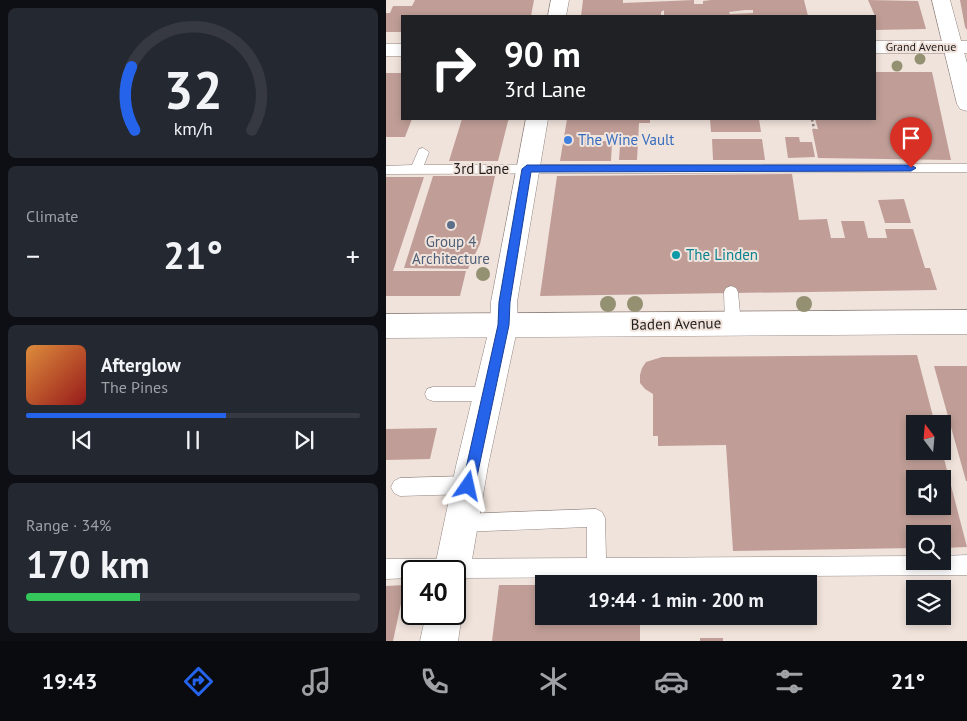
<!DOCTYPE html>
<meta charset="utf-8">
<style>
:root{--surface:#171b24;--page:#242831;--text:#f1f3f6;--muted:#9ea1a6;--line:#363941;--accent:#2563eb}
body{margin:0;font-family:"PT Sans",sans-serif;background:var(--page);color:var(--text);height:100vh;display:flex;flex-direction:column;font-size:19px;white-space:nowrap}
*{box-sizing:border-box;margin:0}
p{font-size:16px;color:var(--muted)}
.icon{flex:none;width:28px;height:28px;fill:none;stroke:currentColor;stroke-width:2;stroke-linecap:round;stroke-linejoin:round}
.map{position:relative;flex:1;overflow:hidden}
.side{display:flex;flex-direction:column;gap:8px;padding:8px;background:#0d0f14;width:386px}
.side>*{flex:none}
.banner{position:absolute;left:15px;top:15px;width:475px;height:105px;border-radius:0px;box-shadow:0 2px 8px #0003;background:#202124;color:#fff;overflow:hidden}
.needle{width:32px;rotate:344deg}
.tools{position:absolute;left:520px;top:415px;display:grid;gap:10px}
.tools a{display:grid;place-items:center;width:45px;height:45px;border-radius:0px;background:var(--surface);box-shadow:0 2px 8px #0003;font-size:25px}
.speed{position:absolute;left:15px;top:560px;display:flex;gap:10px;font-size:25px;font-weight:700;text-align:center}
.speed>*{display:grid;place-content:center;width:65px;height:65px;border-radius:50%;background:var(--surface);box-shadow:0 2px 8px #0003;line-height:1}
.speed .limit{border:2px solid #111;border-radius:8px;background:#fff;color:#111}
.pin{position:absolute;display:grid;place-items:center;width:42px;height:42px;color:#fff;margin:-51px -21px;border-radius:50% 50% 50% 0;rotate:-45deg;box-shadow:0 0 5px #0007}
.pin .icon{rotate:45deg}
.me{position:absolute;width:55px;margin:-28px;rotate:11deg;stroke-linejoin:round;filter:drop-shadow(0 0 4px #0008)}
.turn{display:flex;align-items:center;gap:18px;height:105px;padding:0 20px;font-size:22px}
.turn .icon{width:65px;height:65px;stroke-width:2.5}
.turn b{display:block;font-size:35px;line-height:42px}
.big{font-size:38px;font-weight:700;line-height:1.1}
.side .card{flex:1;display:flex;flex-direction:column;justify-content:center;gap:8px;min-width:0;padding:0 18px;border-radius:8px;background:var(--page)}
.side .dial{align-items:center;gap:0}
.dial svg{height:130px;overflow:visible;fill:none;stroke:var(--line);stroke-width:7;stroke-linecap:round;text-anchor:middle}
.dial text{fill:var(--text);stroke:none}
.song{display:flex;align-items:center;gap:15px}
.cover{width:60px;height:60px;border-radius:8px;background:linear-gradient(135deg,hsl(30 70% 55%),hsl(0 70% 35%))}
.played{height:5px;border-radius:2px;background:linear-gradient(90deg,var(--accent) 60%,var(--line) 60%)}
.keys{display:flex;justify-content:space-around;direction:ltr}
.heat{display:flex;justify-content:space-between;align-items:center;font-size:28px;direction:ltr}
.charge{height:8px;border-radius:4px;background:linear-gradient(90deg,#34c759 34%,var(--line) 0)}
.trip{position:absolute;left:149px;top:575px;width:282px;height:50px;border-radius:0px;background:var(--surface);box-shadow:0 2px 8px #0003;font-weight:700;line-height:50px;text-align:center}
.menu{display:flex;height:80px;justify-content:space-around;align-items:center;background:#090b0e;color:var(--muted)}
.menu .icon{width:35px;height:35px}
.menu .on{color:var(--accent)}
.menu b{font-size:22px;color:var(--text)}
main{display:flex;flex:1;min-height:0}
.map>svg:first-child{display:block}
.building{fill:#c09e97;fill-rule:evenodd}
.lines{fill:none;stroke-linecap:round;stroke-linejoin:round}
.lane-casing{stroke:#928580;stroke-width:1}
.street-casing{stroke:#928580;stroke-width:1}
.secondary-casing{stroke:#928580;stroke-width:1}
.path{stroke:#8e8580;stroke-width:2.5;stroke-dasharray:2.5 2.5;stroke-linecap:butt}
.lane{fill:#fff;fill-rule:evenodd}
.street{fill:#fff;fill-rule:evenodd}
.secondary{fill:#fff;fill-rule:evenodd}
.tree{fill:#949172}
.route{fill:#2563eb;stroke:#184099}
.shop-dot{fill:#3f7fe0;stroke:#f0e3dc;stroke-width:2}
.service-dot{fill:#5c6f8a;stroke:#f0e3dc;stroke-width:2}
.culture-dot{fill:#0f9aa8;stroke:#f0e3dc;stroke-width:2}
.labels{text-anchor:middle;stroke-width:4;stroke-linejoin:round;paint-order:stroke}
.far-street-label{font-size:12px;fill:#231e1c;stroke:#f0e3dc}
.shop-label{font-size:15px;fill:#366cbe;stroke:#f0e3dc;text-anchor:start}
.street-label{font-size:15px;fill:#231e1c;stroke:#f0e3dc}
.service-label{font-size:15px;fill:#4e5e75;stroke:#f0e3dc}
.culture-label{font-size:15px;fill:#0d838f;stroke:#f0e3dc;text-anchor:start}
</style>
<main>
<section class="side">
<div class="card dial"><svg viewBox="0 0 100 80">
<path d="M14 69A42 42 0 1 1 86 69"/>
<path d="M14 69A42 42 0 0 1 12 30" stroke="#2563eb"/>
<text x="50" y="56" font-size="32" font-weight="700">32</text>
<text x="50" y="72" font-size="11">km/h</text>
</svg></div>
<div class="card"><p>Climate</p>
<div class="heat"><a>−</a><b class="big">21°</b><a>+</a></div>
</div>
<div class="card">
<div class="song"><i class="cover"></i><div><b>Afterglow</b><p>The Pines</p></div></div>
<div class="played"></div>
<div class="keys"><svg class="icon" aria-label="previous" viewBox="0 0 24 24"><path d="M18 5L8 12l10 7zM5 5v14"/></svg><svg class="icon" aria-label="pause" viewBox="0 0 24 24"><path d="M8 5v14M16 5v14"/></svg><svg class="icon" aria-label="next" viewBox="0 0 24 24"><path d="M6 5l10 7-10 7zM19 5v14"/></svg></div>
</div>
<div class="card"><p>Range · 34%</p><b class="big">170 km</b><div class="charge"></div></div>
</section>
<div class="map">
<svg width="581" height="641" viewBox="0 0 581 641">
<rect width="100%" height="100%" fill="#f0e3dc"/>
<!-- building -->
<path class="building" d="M 29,0 L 148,0 L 145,16 L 16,16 L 16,32 L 0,32 L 0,13 L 4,13 L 7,6 L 26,6 Z
M 197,0 L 237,0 L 237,3 L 308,0 L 308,4 L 317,4 L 317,1 L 325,0 L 418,0 L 422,16 L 278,16 L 278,10 L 275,12 L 275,16 L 195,16 ZM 359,10 L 367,10 L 367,13 L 344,14 L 343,12 Z
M 482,0 L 532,1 L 540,29 L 489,30 L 489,16 Z
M 574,0 L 581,0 L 581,30 L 579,27 Z
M 489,72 L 546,72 L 565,160 L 432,158 L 426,129 L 432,129 L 429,119 L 489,119 Z
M 0,73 L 16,73 L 16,119 L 26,119 L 19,137 L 0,137 Z
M 76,119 L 124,119 L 122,121 L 112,161 L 63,161 Z
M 181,119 L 264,119 L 264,123 L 253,123 L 251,160 L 233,160 L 234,145 L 226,143 L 225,161 L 174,161 ZM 202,135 L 227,135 L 227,141 L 202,141 Z
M 324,119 L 373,119 L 375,132 L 325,132 Z
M 399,137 L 413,137 L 414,142 L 426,142 L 429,157 L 402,158 Z
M 326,139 L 376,139 L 379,160 L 327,160 Z
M 406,174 L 413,220 L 441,219 L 445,238 L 459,238 L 455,221 L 478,221 L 482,238 L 501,238 L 499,229 L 527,229 L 539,268 L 544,268 L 551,290 L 154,296 L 171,176 Z
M 47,176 L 109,176 L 94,244 L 82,269 L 18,268 Z
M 0,177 L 38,177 L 7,271 L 80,271 L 74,296 L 0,296 Z
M 518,199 L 525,223 L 499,223 L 492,200 Z
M 531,355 L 549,424 L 529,424 L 529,451 L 556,451 L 581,547 L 556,548 L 556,534 L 529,534 L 529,548 L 347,551 L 340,445 L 272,446 L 272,436 L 267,436 L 267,394 L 259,389 L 254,383 L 254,375 L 256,368 L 260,362 L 276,357 ZM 529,479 L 556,479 L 556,506 L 529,506 Z
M 548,366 L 581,366 L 581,481 L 580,481 Z
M 51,428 L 44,459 L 0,460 L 0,429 Z
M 19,585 L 7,641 L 0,641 L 0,586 Z
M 113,585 L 158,585 L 158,616 L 254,616 L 254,641 L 106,641 Z
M 314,638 L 337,638 L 337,641 L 314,641 Z"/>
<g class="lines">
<defs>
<path id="lane" d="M 37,148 L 43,152 L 38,165 L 581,164 L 581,172 L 0,174 L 0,166 L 26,165 L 33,149 Z
M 345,286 L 350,288 L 352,292 L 355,324 L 352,329 L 347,330 L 342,329 L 339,324 L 338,292 L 340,288 Z
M 47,387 L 102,387 L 108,389 L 110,394 L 108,399 L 102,401 L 47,401 L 41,399 L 39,394 L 41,389 Z
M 83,476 L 89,479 L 92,485 L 89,491 L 83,494 L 14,496 L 8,493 L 5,487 L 8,481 L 14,478 Z
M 210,509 L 216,512 L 219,518 L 220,558 L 529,556 L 529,561 L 556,561 L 556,556 L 581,555 L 581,575 L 69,578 L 69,571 L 26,571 L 26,578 L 0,579 L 0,559 L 201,558 L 201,527 L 75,532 L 69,529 L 66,523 L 69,517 L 75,514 Z"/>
<path id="street" d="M 546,0 L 564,0 L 581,63 L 581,111 L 574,109 L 571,104 Z
M 581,310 L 581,334 L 0,338 L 0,314 Z"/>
<path id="secondary" d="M 165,0 L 183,0 L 180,16 L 162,16 Z
M 489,41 L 581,41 L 581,53 L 489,53 Z
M 0,44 L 16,44 L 16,56 L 0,56 Z
M 140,119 L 162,119 L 131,302 L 132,325 L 102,466 L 84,571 L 78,583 L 69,587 L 69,571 L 48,571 L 70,466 L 104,325 L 105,302 Z
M 69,600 L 76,614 L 72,641 L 34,641 L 40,614 L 69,614 Z"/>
</defs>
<!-- lane casing -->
<use href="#lane" class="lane-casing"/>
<!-- street casing -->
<use href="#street" class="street-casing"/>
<!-- secondary casing -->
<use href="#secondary" class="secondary-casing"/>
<!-- path -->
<path class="path" d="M 426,119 L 428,129"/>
<!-- lane -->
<use href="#lane" class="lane"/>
<!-- street -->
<use href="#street" class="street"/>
<!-- secondary -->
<use href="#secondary" class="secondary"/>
</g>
<!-- trees -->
<g class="tree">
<circle cx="534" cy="59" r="5.5"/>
<circle cx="511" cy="66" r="5.5"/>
<circle cx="97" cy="274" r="7"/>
<circle cx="222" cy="304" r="8"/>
<circle cx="249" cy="304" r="8"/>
<circle cx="418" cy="304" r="8"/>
</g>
<!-- route -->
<path class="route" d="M 141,165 L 525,165 L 530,168 L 525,171 L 145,172 L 124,302 L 123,325 L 89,486 L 87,490 L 82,492 L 78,490 L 76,486 L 112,325 L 113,302 L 136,169 Z"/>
<!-- markers -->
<circle class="shop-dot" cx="182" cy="140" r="5"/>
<circle class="service-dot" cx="65" cy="225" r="5"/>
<circle class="culture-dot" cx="290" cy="255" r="5"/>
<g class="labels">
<!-- far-street labels -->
<g class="far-street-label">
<text x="535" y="51">Grand Avenue</text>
</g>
<!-- shop labels -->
<g class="shop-label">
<text x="192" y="145">The Wine Vault</text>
</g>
<!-- street labels -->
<g class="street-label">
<text x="95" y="174">3rd Lane</text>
<text transform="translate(290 324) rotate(-1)" y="5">Baden Avenue</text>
</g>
<!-- service labels -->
<g class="service-label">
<text x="65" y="247">Group 4<tspan x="65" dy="17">Architecture</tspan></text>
</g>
<!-- culture labels -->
<g class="culture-label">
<text x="300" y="260">The Linden</text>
</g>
</g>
</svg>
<div class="tools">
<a><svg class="needle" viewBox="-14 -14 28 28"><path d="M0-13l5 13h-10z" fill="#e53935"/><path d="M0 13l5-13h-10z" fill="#9ea1a6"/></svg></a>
<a><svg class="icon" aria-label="sound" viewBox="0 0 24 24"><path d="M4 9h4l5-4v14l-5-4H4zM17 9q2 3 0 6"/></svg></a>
<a><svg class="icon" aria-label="search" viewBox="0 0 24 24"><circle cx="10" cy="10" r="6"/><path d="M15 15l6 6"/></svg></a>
<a><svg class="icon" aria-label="layers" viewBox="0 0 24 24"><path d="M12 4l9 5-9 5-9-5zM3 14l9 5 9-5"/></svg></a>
</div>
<div class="speed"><div class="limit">40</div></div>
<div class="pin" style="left:525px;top:168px;background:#d93025"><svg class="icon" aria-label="arrive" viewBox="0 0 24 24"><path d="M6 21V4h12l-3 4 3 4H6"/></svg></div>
<svg class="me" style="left:82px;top:486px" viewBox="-20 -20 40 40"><path d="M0-17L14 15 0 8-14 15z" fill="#2563eb" stroke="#fff" stroke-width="4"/></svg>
<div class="trip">19:44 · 1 min · 200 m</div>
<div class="banner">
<div class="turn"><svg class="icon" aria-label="right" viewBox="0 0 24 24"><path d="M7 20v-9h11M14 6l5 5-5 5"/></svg><div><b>90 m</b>3rd Lane</div></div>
</div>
</div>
</main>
<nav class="menu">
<b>19:43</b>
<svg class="icon on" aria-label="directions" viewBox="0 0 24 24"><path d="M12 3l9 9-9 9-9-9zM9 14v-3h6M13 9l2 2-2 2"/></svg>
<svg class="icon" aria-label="music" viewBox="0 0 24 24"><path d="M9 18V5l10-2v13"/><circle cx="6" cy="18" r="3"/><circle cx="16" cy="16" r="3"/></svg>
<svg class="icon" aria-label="phone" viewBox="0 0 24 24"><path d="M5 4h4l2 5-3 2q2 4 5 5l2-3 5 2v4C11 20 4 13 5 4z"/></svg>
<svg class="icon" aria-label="climate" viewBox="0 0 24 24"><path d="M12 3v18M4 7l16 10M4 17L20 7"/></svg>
<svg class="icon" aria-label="car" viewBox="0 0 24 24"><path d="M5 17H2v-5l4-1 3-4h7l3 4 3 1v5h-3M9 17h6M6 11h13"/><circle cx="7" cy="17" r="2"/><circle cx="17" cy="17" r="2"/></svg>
<svg class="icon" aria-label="filters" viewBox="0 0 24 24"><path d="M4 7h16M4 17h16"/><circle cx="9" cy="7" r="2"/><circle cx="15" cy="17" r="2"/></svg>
<b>21°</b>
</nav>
